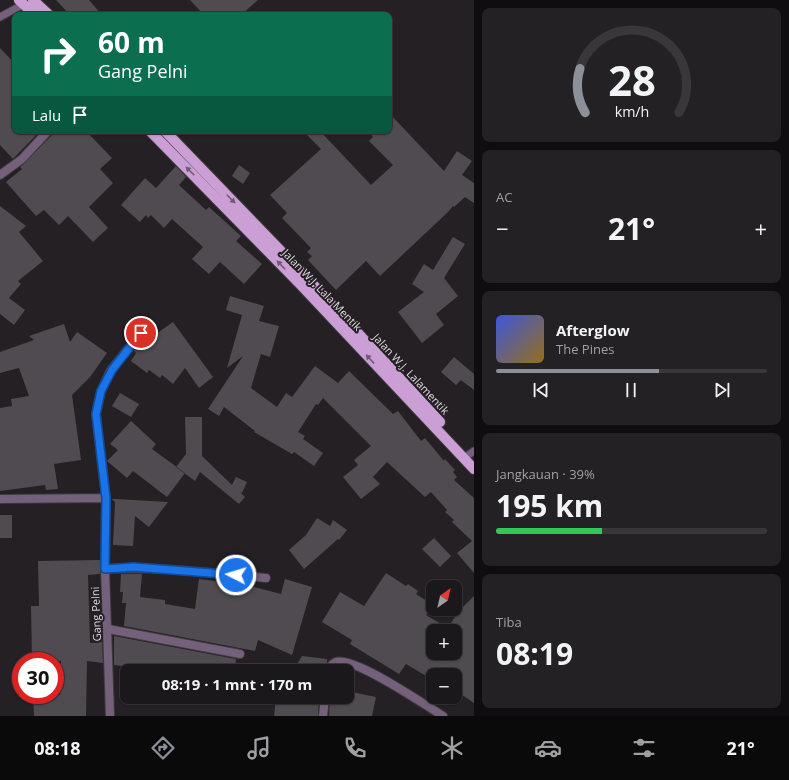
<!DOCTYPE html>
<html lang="id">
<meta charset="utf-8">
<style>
:root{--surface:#1b181b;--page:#242124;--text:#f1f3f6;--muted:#a0a0a3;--line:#39373a;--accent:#8c9099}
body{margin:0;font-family:"Open Sans",sans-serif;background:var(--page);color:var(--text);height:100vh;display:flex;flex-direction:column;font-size:15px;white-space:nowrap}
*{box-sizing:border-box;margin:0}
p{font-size:13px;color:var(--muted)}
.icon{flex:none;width:22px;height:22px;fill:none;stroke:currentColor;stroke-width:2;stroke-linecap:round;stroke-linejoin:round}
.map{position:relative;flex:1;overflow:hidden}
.panel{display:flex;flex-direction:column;gap:8px;padding:8px;background:#0f0d0f;width:315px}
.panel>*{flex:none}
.top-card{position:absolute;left:12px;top:12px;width:380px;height:122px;border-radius:8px;box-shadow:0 1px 3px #0004,0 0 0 1px var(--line);background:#0b6e4f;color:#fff;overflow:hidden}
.needle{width:26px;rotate:34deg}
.fabs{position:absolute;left:426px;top:580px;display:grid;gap:8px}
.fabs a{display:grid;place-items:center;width:36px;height:36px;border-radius:8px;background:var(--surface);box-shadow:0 1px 3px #0004,0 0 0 1px var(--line);font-size:20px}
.speed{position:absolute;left:12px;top:652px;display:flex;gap:8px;font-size:20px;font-weight:700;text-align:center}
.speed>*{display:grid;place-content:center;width:52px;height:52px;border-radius:50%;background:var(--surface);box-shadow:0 1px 3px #0004,0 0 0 1px var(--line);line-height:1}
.speed .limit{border:6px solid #d22;background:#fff;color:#111}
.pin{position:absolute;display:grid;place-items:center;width:34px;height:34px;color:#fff;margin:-17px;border:2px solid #fff;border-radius:50%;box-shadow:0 1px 4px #0007}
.me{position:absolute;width:44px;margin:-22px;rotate:275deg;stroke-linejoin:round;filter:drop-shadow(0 0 3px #0008)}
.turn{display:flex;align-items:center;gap:14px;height:84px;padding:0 20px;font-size:18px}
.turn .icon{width:52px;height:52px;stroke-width:2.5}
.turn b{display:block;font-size:28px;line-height:34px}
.then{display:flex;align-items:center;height:38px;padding:0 20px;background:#0003;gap:8px;font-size:15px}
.big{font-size:30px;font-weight:700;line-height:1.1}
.panel .widget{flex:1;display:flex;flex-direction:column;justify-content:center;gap:6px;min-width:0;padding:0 14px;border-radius:8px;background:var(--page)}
.panel .dial{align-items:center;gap:0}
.dial svg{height:104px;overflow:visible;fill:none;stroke:var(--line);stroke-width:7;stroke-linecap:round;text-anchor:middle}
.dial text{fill:var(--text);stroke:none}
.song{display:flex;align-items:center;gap:12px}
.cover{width:48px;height:48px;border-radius:6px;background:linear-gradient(135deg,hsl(230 70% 55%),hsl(40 70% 35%))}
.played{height:4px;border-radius:2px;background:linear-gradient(90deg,var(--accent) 60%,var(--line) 60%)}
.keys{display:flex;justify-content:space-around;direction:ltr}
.heat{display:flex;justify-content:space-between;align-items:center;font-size:22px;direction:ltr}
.charge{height:6px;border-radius:3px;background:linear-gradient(90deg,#34c759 39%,var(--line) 0)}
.trip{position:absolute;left:120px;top:664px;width:234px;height:40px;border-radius:8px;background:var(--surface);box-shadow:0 1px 3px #0004,0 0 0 1px var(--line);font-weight:700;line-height:40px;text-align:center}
.tab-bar{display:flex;height:64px;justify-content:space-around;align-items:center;background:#0b0a0b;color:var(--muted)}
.tab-bar .icon{width:28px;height:28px}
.tab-bar .active{color:var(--accent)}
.tab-bar b{font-size:18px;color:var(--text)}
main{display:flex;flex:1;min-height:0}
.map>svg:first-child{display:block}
.building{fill:#4f4b50;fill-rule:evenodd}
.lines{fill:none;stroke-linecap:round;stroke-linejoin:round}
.service-casing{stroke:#3e3a3e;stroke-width:9}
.minor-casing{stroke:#3e3a3e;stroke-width:10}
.primary-casing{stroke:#3e3a3e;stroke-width:12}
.service{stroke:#75607b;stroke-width:7}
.minor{stroke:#75607b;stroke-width:8}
.primary{stroke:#cb9fd6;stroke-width:10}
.oneway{fill:#6f5974}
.route-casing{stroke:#114b97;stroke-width:10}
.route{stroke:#1a73e8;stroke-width:7}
.labels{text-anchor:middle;stroke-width:4;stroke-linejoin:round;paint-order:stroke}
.street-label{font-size:11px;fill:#dedcdf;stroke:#242024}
</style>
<main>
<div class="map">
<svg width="474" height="716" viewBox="0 0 474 716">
<rect width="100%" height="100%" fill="#242024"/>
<!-- building -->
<path class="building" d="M 56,0 L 89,0 L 102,15 L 70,15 Z
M 190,0 L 258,0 L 241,15 L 204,15 Z
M 0,48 L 15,64 L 15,131 L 40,131 L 13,159 L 0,145 Z
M 389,113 L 444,171 L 457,151 L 472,161 L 462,175 L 474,183 L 474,203 L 465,197 L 454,207 L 453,206 L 448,212 L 380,276 L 366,261 L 336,290 L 308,260 L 312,256 L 307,252 L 311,248 L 282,218 L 287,213 L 270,195 L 321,149 L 303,131 L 320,131 L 371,185 L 393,165 L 369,141 L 373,137 L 368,131 L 389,131 Z
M 53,131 L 86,131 L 112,158 L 100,169 L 113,183 L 89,207 L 108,228 L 93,242 L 68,216 L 59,225 L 44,210 L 36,216 L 6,182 L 22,169 L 20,167 L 52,135 Z
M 239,165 L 250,173 L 243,184 L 232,176 Z
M 176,166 L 186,177 L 179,185 L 206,210 L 209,207 L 241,236 L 236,241 L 262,264 L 244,284 L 220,262 L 209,274 L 192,259 L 203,247 L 172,219 L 164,228 L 151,215 L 148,218 L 146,215 L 140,222 L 121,205 L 145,178 L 156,188 Z
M 0,206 L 26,226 L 19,232 L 43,261 L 18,281 L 21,284 L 9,298 L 25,310 L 14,325 L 0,314 Z
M 453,237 L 465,244 L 444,278 L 458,296 L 436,314 L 444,325 L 422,343 L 398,312 L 424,292 L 412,284 L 424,264 L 433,270 Z
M 230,296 L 264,306 L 259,321 L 279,326 L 270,357 L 261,354 L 251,388 L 266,399 L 277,407 L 286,393 L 292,397 L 315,366 L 338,383 L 349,371 L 393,414 L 398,411 L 421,441 L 425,438 L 444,461 L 445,459 L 455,470 L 453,472 L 457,477 L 454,480 L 474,498 L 474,573 L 457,553 L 472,541 L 452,522 L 454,520 L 445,512 L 447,510 L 431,492 L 425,497 L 387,462 L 373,477 L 380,484 L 361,499 L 343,477 L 358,465 L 354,460 L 371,446 L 323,398 L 318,405 L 316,404 L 298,432 L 305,436 L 303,439 L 323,453 L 314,466 L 294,452 L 292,454 L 254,432 L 255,431 L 224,407 L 219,416 L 208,409 L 243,356 L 227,368 L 242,315 L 226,310 Z
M 173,322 L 213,377 L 199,388 L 185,368 L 173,384 L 162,375 L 160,378 L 149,370 L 147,373 L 131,361 L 136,353 L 134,351 L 145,337 L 147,339 L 150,335 L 153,336 Z
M 64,324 L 70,342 L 77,332 L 107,353 L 90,377 L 72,395 L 81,460 L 54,464 L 58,489 L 46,490 L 45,485 L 0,491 L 0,408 L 12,406 L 11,399 L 29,396 L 19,368 L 0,373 L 0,352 L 34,340 L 29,336 Z
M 454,357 L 474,374 L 474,390 L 461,380 L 456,385 L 441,372 Z
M 120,393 L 139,404 L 131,417 L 112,406 Z
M 185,417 L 202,417 L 202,456 L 232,485 L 236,477 L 247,482 L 242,493 L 240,492 L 245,497 L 239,504 L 200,472 L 195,481 L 176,467 L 186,454 Z
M 131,421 L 156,444 L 152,449 L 185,473 L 167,497 L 133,471 L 127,478 L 107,461 L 118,450 L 110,444 Z
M 112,499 L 116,499 L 168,502 L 149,527 L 135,516 L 133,546 L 113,545 L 115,502 Z
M 0,515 L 12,515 L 12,538 L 0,538 Z
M 317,518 L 330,526 L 333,520 L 347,530 L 339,540 L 338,539 L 304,569 L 289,550 L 306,535 Z
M 434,538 L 451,556 L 440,567 L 422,549 Z
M 100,560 L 100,574 L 88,575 L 90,643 L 102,642 L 103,663 L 87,661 L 86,716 L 34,716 L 33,695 L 60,695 L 61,661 L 32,661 L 31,606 L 39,606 L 38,561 Z
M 386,573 L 406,586 L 408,584 L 418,591 L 416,594 L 433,605 L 426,615 L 448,628 L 458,612 L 474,596 L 474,703 L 455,690 L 455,675 L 433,675 L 433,680 L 406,664 L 399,674 L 350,644 L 352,640 L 322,622 L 340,592 L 364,606 ZM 433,631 L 455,631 L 455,653 L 433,653 Z
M 121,574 L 142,574 L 140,597 L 165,600 L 165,604 L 195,609 L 199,579 L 246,585 L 281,594 L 285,579 L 312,587 L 292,655 L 258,640 L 255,651 L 124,626 L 126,603 L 122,603 L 123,592 L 120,592 Z
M 114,636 L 236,659 L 235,671 L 162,671 L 114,665 Z
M 302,656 L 327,659 L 327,662 L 323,671 L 293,671 Z
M 347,691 L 376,697 L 372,716 L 329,716 L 330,697 L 347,697 Z
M 276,697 L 319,697 L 318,716 L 274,716 Z"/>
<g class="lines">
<defs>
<path id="service" d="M 0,17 L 24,4
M 464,458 L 474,451"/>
<path id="minor" d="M 0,175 L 22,159 L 48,131
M 0,499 L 106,498
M 105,569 C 159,566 213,573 266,578
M 108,629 L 240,654
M 328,671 C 330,667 331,664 336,662 C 354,656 425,705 443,716
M 110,716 L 105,569 L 106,498 L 96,414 L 101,391 L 111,370 L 141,333
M 323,716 L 325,697"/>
<path id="primary" d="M 19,0 L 35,15
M 33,0 L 49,15
M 150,131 L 300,284 L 474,469
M 165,131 L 307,278 L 440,422"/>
</defs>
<!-- service casing -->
<use href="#service" class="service-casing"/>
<!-- minor casing -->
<use href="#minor" class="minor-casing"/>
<!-- primary casing -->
<use href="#primary" class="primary-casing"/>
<!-- service -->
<use href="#service" class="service"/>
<!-- minor -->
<use href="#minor" class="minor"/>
<!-- primary -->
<use href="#primary" class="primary"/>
</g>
<!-- one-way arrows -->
<defs><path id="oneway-solid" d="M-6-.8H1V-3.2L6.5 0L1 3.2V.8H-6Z"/></defs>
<g class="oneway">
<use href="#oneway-solid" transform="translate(190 171) rotate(-135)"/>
<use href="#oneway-solid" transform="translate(231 199) rotate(45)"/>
<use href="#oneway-solid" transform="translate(281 265) rotate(-134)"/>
<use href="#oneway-solid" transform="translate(370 359) rotate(-133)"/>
</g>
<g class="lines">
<defs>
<path id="route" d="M 141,333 L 112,370 L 101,391 L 96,414 L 106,498 L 105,569 L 134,567 L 236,575"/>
</defs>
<!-- route casing -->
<use href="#route" class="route-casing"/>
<!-- route -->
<use href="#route" class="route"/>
</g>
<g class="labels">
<!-- street labels -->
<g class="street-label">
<text transform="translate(322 290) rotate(46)" y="4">Jalan W.J. Lala Mentik</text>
<text transform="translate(411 374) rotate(47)" y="4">Jalan W.J. Lalamentik</text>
<text transform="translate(96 614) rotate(-92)" y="4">Gang Pelni</text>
</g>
</g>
</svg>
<div class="fabs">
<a><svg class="needle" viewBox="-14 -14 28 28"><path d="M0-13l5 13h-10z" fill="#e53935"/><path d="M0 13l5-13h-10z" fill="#a0a0a3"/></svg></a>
<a>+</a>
<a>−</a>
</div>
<div class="speed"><div class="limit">30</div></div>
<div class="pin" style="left:141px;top:333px;background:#d93025"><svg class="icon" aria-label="arrive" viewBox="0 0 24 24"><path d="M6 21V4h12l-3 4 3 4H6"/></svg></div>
<svg class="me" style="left:236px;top:575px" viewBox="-20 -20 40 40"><circle r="17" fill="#1a73e8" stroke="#fff" stroke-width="3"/><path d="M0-11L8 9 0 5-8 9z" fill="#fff"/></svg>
<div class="trip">08:19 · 1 mnt · 170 m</div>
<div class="top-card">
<div class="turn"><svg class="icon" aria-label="right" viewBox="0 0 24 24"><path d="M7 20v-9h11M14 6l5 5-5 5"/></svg><div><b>60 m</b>Gang Pelni</div></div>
<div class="then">Lalu<svg class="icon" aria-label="arrive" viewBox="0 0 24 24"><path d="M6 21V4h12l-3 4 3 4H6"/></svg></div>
</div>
</div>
<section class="panel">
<div class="widget dial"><svg viewBox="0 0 100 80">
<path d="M14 69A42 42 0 1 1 86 69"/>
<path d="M14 69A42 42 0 0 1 10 35" stroke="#8c9099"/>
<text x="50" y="56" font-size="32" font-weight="700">28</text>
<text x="50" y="72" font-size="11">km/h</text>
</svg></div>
<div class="widget"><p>AC</p>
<div class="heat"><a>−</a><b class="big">21°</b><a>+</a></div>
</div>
<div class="widget">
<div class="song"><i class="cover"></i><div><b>Afterglow</b><p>The Pines</p></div></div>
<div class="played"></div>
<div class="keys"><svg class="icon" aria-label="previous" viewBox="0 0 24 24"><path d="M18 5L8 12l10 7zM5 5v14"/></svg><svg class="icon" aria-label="pause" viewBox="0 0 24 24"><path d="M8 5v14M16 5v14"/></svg><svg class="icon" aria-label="next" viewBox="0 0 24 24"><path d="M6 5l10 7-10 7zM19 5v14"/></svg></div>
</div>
<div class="widget"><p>Jangkauan · 39%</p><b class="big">195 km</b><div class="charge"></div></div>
<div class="widget"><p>Tiba</p><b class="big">08:19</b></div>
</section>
</main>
<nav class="tab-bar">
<b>08:18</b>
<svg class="icon active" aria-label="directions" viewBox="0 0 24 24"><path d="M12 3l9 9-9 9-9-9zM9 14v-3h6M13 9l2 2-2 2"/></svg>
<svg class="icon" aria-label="music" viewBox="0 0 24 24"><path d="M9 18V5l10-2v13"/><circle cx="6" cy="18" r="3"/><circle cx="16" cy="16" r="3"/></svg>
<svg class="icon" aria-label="phone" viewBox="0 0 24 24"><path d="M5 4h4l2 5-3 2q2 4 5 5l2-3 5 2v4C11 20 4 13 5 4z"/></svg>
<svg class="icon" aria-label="climate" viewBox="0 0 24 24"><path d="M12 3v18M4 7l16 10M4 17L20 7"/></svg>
<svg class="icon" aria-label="car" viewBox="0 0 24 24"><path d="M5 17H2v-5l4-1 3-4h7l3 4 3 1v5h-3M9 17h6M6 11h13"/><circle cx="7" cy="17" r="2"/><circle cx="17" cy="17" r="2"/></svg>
<svg class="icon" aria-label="filters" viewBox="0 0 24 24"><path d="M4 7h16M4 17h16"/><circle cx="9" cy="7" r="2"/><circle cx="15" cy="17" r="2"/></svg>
<b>21°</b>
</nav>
